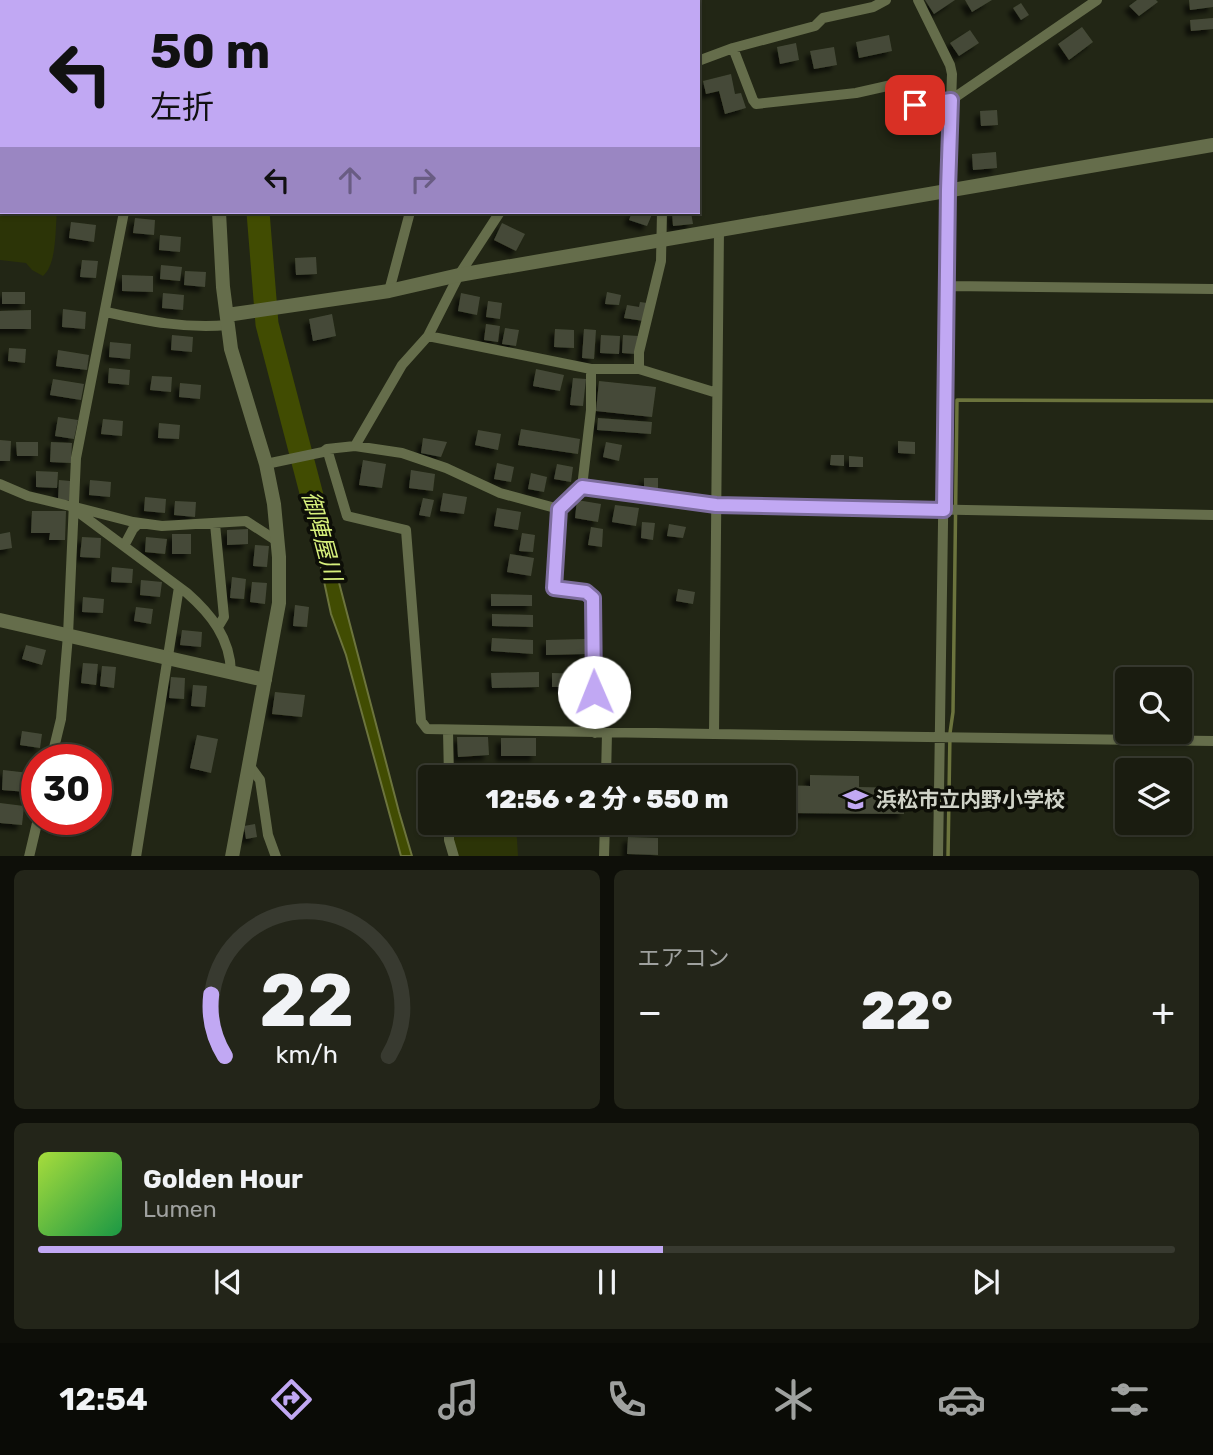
<!DOCTYPE html>
<html lang="ja">
<meta charset="utf-8">
<style>
:root{--surface:#1a1c10;--page:#232519;--text:#f1f3f6;--muted:#9fa19f;--line:#383a30;--accent:#c1a8f3}
body{margin:0;font-family:Rubik,"Noto Sans JP",sans-serif;background:var(--page);color:var(--text);height:100vh;display:flex;flex-direction:column;font-size:26px;white-space:nowrap}
*{box-sizing:border-box;margin:0}
p{font-size:23px;color:var(--muted)}
.icon{flex:none;width:38px;height:38px;fill:none;stroke:currentColor;stroke-width:2;stroke-linecap:round;stroke-linejoin:round}
.map{position:relative;height:856px;overflow:hidden}
.panel{display:flex;flex-direction:column;gap:14px;padding:14px;background:#0e0f09;flex:1}
.panel>*{flex:none}
.banner{position:absolute;left:0px;top:0px;width:700px;height:214px;box-shadow:0 2px 5px #0004,0 0 0 2px var(--line);background:#c1a8f3;color:#111;overflow:hidden}
.buttons{position:absolute;left:1115px;top:667px;display:grid;gap:14px}
.buttons a{display:grid;place-items:center;width:77px;height:77px;border-radius:7px;background:var(--surface);box-shadow:0 2px 5px #0004,0 0 0 2px var(--line);font-size:35px}
.speed{position:absolute;left:21px;top:744px;display:flex;gap:14px;font-size:35px;font-weight:700;text-align:center}
.speed>*{display:grid;place-content:center;width:91px;height:91px;border-radius:50%;background:var(--surface);box-shadow:0 2px 5px #0004,0 0 0 2px var(--line);line-height:1}
.speed .limit{border:10px solid #d22;background:#fff;color:#111}
.pin{position:absolute;display:grid;place-items:center;width:60px;height:60px;color:#fff;margin:-30px;border-radius:14px;box-shadow:0 4px 10px #0006}
.me{position:absolute;width:77px;margin:-38px;rotate:359deg;stroke-linejoin:round;filter:drop-shadow(0 0 5px #0008)}
.turn{display:flex;align-items:center;gap:24px;height:147px;padding:0 35px;font-size:32px}
.turn .icon{width:91px;height:91px;stroke-width:2.5}
.turn b{display:block;font-size:49px;line-height:60px}
.lanes{display:flex;align-items:center;height:66px;padding:0 35px;background:#0003;justify-content:center;gap:35px;direction:ltr}
.lanes .off{opacity:.35}
.big{font-size:52px;font-weight:800;line-height:1.1}
.panel .tile{flex:1;display:flex;flex-direction:column;justify-content:center;gap:10px;min-width:0;padding:0 24px;border-radius:10px;background:var(--page)}
.panel .dial{align-items:center;gap:0}
.dial svg{height:182px;overflow:visible;fill:none;stroke:var(--line);stroke-width:7;stroke-linecap:round;text-anchor:middle}
.dial text{fill:var(--text);stroke:none}
.song{display:flex;align-items:center;gap:21px}
.cover{width:84px;height:84px;border-radius:10px;background:linear-gradient(135deg,hsl(80 70% 55%),hsl(140 70% 35%))}
.played{height:7px;border-radius:4px;background:linear-gradient(90deg,var(--accent) 55%,var(--line) 55%)}
.keys{display:flex;justify-content:space-around;direction:ltr}
.heat{display:flex;justify-content:space-between;align-items:center;font-size:38px;direction:ltr}
.panel .tiles{flex:1;display:grid;gap:14px;grid-template-columns:1fr 1fr}
.tile:last-child{grid-column:span 2}
.trip{position:absolute;left:418px;top:765px;width:378px;height:70px;border-radius:7px;background:var(--surface);box-shadow:0 2px 5px #0004,0 0 0 2px var(--line);font-weight:800;line-height:70px;text-align:center}
.tab-bar{display:flex;height:112px;justify-content:space-around;align-items:center;background:#0a0b06;color:var(--muted)}
.tab-bar .icon{width:49px;height:49px}
.tab-bar .current{color:var(--accent)}
.tab-bar b{font-size:32px;color:var(--text)}
.map>svg:first-child{display:block}
.green{fill:#2c3407}
.water{fill:#414c02;stroke:#6c743d;stroke-width:2}
.lines{fill:none;stroke-linecap:round;stroke-linejoin:round}
.stream{stroke:#6c743d;stroke-width:3.5}
.river{stroke:#414c02;stroke-width:23}
.building{fill:#454a37;filter:url(#shadow)}
.minor{stroke:#656d4b;stroke-width:10}
.tertiary{stroke:#656d4b;stroke-width:14}
.route-casing{stroke:#7d6d9e;stroke-width:18}
.route{stroke:#c1a8f3;stroke-width:12}
.labels{text-anchor:middle;stroke-width:7;stroke-linejoin:round;paint-order:stroke}
.poi-label{font-size:21px;font-weight:bold;fill:#d0d3c8;stroke:#0d0e07;text-anchor:start}
.water-label{font-size:23px;font-style:italic;fill:#d7f07c;stroke:#0d0e07}
</style>
<div class="map">
<svg width="1213" height="857" viewBox="0 0 1213 857">
<defs>
<filter id="shadow"><feDropShadow dx="-5" dy="5" stdDeviation="2" flood-color="#0009"/></filter>
</defs>
<rect width="100%" height="100%" fill="#222615"/>
<!-- green -->
<path class="green" d="M 0,83 L 2,212 L 57,212 C 55,230 57,264 43,276 L 32,270 L 26,263 L 0,260 Z
M 449,823 L 516,823 L 518,856 L 455,856 Z"/>
<!-- water -->
<path class="water" d="M 308,464 L 399,812 L 412,856 L 401,856 L 346,655 L 331,614 L 300,469 Z"/>
<g class="lines">
<!-- stream -->
<path class="stream" d="M 197,2 L 198,0
M 948,857 L 950,733 L 953,712 L 957,400 L 1213,401"/>
<!-- river -->
<path class="river" d="M 272,2 L 273,0
M 258,212 L 267,324 L 312,496"/>
</g>
<!-- building -->
<path class="building" d="M 925,0 L 955,0 L 934,14 Z
M 965,0 L 992,0 L 972,12 Z
M 1137,0 L 1156,0 L 1158,2 L 1139,16 L 1129,6 Z
M 1189,0 L 1213,0 L 1213,7 L 1190,10 Z
M 1021,3 L 1029,15 L 1021,20 L 1013,8 Z
M 1213,18 L 1213,29 L 1191,31 L 1190,20 Z
M 1082,27 L 1093,42 L 1069,60 L 1058,44 Z
M 970,30 L 979,43 L 959,56 L 950,43 Z
M 889,35 L 892,51 L 859,58 L 856,42 Z
M 796,43 L 799,60 L 780,64 L 777,47 Z
M 834,47 L 837,65 L 814,69 L 810,51 Z
M 731,74 L 735,94 L 741,93 L 746,108 L 725,114 L 719,91 L 706,94 L 703,81 Z
M 932,78 L 938,88 L 922,98 L 916,88 Z
M 997,110 L 998,125 L 981,126 L 980,111 Z
M 996,152 L 997,168 L 973,170 L 972,154 Z
M 632,212 L 653,212 L 647,226 L 629,220 Z
M 672,212 L 691,212 L 693,224 L 673,226 Z
M 135,218 L 155,220 L 154,235 L 133,233 Z
M 71,222 L 96,225 L 94,242 L 69,238 Z
M 502,223 L 525,234 L 516,251 L 494,240 Z
M 160,235 L 181,237 L 180,252 L 159,250 Z
M 316,257 L 317,274 L 296,275 L 295,258 Z
M 82,260 L 98,261 L 96,278 L 80,277 Z
M 161,265 L 182,267 L 180,281 L 160,279 Z
M 185,271 L 206,272 L 205,287 L 184,285 Z
M 122,275 L 153,276 L 153,292 L 122,291 Z
M 2,292 L 25,292 L 25,304 L 2,304 Z
M 607,292 L 621,295 L 619,305 L 605,304 Z
M 163,293 L 184,295 L 183,310 L 162,308 Z
M 461,293 L 480,297 L 477,315 L 458,311 Z
M 488,301 L 502,303 L 500,319 L 486,317 Z
M 640,302 L 647,303 L 644,321 L 624,318 L 627,305 L 639,307 Z
M 63,309 L 86,312 L 85,329 L 62,327 Z
M 31,310 L 31,329 L 0,329 L 0,311 Z
M 332,314 L 336,336 L 313,341 L 309,319 Z
M 486,324 L 500,326 L 498,342 L 484,340 Z
M 505,328 L 519,330 L 516,346 L 502,344 Z
M 555,329 L 574,330 L 574,348 L 554,347 Z
M 584,329 L 596,330 L 594,359 L 582,358 Z
M 172,335 L 193,337 L 192,352 L 171,350 Z
M 601,335 L 620,336 L 619,354 L 600,353 Z
M 623,335 L 638,336 L 636,354 L 622,353 Z
M 110,342 L 131,344 L 130,359 L 109,357 Z
M 9,348 L 26,349 L 25,363 L 8,361 Z
M 58,350 L 89,355 L 87,370 L 56,366 Z
M 109,368 L 130,370 L 129,385 L 108,383 Z
M 536,369 L 564,375 L 560,391 L 533,386 Z
M 152,376 L 172,377 L 171,392 L 150,390 Z
M 573,378 L 586,379 L 583,406 L 570,405 Z
M 53,379 L 84,384 L 81,400 L 50,395 Z
M 599,381 L 656,387 L 652,417 L 596,411 Z
M 180,383 L 201,385 L 200,399 L 179,397 Z
M 58,417 L 78,420 L 74,439 L 55,436 Z
M 598,418 L 652,422 L 651,434 L 597,430 Z
M 103,419 L 123,421 L 122,436 L 101,434 Z
M 159,423 L 180,425 L 179,439 L 158,438 Z
M 521,429 L 580,439 L 578,454 L 518,445 Z
M 478,430 L 501,434 L 498,450 L 475,445 Z
M 423,438 L 447,442 L 441,457 L 421,453 Z
M 0,440 L 11,441 L 10,461 L 0,461 Z
M 898,441 L 915,442 L 915,454 L 898,453 Z
M 16,442 L 38,442 L 38,456 L 17,456 Z
M 51,442 L 72,443 L 71,463 L 50,462 Z
M 606,442 L 622,445 L 619,461 L 603,457 Z
M 831,455 L 844,455 L 844,466 L 830,465 Z
M 849,456 L 863,457 L 863,467 L 849,467 Z
M 363,460 L 386,464 L 382,488 L 359,485 Z
M 497,463 L 514,467 L 511,482 L 494,479 Z
M 557,464 L 573,467 L 571,482 L 554,479 Z
M 411,470 L 435,474 L 433,491 L 409,488 Z
M 36,471 L 58,472 L 57,488 L 36,487 Z
M 531,473 L 547,477 L 544,492 L 528,489 Z
M 644,478 L 658,478 L 658,489 L 644,489 Z
M 59,480 L 70,481 L 70,500 L 58,500 Z
M 90,480 L 111,482 L 110,497 L 89,495 Z
M 443,493 L 467,497 L 464,514 L 440,511 Z
M 145,497 L 166,499 L 165,513 L 144,511 Z
M 423,498 L 434,500 L 430,517 L 419,515 Z
M 577,500 L 601,504 L 598,522 L 575,518 Z
M 175,501 L 196,502 L 195,517 L 174,515 Z
M 615,505 L 639,508 L 636,526 L 612,522 Z
M 497,508 L 521,512 L 518,530 L 494,526 Z
M 32,511 L 66,511 L 65,540 L 49,540 L 50,533 L 31,533 Z
M 642,522 L 655,523 L 653,540 L 641,538 Z
M 669,524 L 686,527 L 683,538 L 667,536 Z
M 591,527 L 603,529 L 602,547 L 588,545 Z
M 248,529 L 248,544 L 227,545 L 227,530 Z
M 10,532 L 12,548 L 0,550 L 0,534 Z
M 522,533 L 535,535 L 533,552 L 519,551 Z
M 172,534 L 191,534 L 191,554 L 172,554 Z
M 82,537 L 101,538 L 100,558 L 80,557 Z
M 146,537 L 167,539 L 165,554 L 145,552 Z
M 255,545 L 269,546 L 267,567 L 253,566 Z
M 510,554 L 534,558 L 531,576 L 507,572 Z
M 112,567 L 133,569 L 132,583 L 111,582 Z
M 232,577 L 246,579 L 244,599 L 230,598 Z
M 141,580 L 162,582 L 160,597 L 140,595 Z
M 252,582 L 267,583 L 265,604 L 250,602 Z
M 678,589 L 695,592 L 693,604 L 676,601 Z
M 491,594 L 532,595 L 532,606 L 491,606 Z
M 83,597 L 104,599 L 103,613 L 82,612 Z
M 295,605 L 309,607 L 307,627 L 293,626 Z
M 136,607 L 153,609 L 151,624 L 134,621 Z
M 492,614 L 533,615 L 533,627 L 492,626 Z
M 182,630 L 202,632 L 201,647 L 180,645 Z
M 492,638 L 533,640 L 533,654 L 491,651 Z
M 586,639 L 586,654 L 546,655 L 546,640 Z
M 26,645 L 46,650 L 42,665 L 22,659 Z
M 83,663 L 98,664 L 96,685 L 81,683 Z
M 102,666 L 116,667 L 114,688 L 100,686 Z
M 539,672 L 539,687 L 492,688 L 491,673 Z
M 552,673 L 586,674 L 586,687 L 552,687 Z
M 171,677 L 185,678 L 184,699 L 169,698 Z
M 193,685 L 207,686 L 205,707 L 191,706 Z
M 275,692 L 305,695 L 302,717 L 272,714 Z
M 22,731 L 42,734 L 40,748 L 20,745 Z
M 197,735 L 218,739 L 211,773 L 190,768 Z
M 457,737 L 488,737 L 489,755 L 458,757 Z
M 501,738 L 536,738 L 536,756 L 501,756 Z
M 3,770 L 29,773 L 27,792 L 2,790 Z
M 810,775 L 859,776 L 859,787 L 904,788 L 904,814 L 784,813 L 784,785 L 810,786 Z
M 0,803 L 24,806 L 22,825 L 0,823 Z
M 255,824 L 257,837 L 246,839 L 244,826 Z
M 628,837 L 658,838 L 658,855 L 627,854 Z"/>
<g class="lines">
<!-- minor -->
<path class="minor" d="M 918,0 L 950,65 L 952,74 L 948,190 L 938,857
M 37,2 L 39,1
M 336,2 L 337,0
M 457,2 L 457,0
M 630,2 L 630,0
M 656,2 L 658,0
M 0,7 L 2,7
M 733,48 L 815,26 L 823,18 L 873,7 L 886,0
M 698,61 L 733,48 L 753,100 L 756,104 L 856,93 L 896,84 L 902,87 L 911,103 L 915,105 L 951,100 L 1097,0
M 719,230 L 714,734 L 1213,741
M 947,286 L 1213,289
M 389,291 L 410,212
M 106,312 C 147,321 186,329 228,325
M 428,336 L 591,369 L 639,369 L 717,393
M 639,369 L 639,352 L 661,261 L 662,212
M 355,446 L 402,365 L 428,336 L 459,275 L 500,212
M 327,449 L 355,446 L 402,453 L 446,468 L 500,493 L 559,509 L 582,487 L 716,505 L 1213,515
M 266,464 L 323,452 L 327,449 L 347,516 L 406,530 L 421,721 L 427,729 L 714,734
M 0,484 L 28,496 L 70,506 L 187,593 C 211,614 230,638 231,672
M 582,487 L 591,410 L 591,369
M 75,507 L 133,522 L 162,526 L 246,521 L 277,541
M 559,509 L 554,588 C 568,590 589,587 594,601 L 595,733
M 215,524 L 224,617 L 218,627
M 124,546 L 133,529 L 139,523
M 448,731 L 449,777
M 51,760 L 61,719 L 68,635 L 76,458 L 124,212
M 249,765 L 260,780 L 268,835 L 276,857
M 606,777 L 607,733
M 449,822 L 449,840 L 454,857
M 29,857 L 38,819
M 136,857 L 179,587
M 604,857 L 605,822"/>
<!-- tertiary -->
<path class="tertiary" d="M 120,2 L 120,0
M 236,2 L 236,0
M 219,212 L 223,287 L 231,349 L 266,464 L 274,504 L 279,557 L 279,603 L 232,857
M 227,315 L 389,291 L 459,275 L 1213,145
M 0,620 L 265,680"/>
</g>
<g class="lines">
<defs>
<path id="route" d="M 594,692 L 593,598 L 586,592 L 554,588 L 559,509 L 582,487 L 716,505 L 944,510 L 948,190 L 951,100 L 915,105"/>
</defs>
<!-- route casing -->
<use href="#route" class="route-casing"/>
<!-- route -->
<use href="#route" class="route"/>
</g>
<!-- icons -->
<defs>
<symbol id="school-bare" viewBox="-9 -9 18 18"><path d="M0-5L7-2L0 1L-7-2ZM-4 1L0 2.5L4 1V4Q0 6-4 4Z" fill="#c1a8f3" stroke="#0d0e07" stroke-width="2.5" paint-order="stroke"/></symbol>
</defs>
<g fill-rule="evenodd">
<use href="#school-bare" x="838" y="782" width="35" height="35"/>
</g>
<g class="labels">
<!-- poi labels -->
<g class="poi-label">
<text x="876" y="807">浜松市立内野小学校</text>
</g>
<!-- water labels -->
<g class="water-label">
<text transform="translate(322 536) rotate(75)" y="8">御陣屋川</text>
</g>
</g>
</svg>
<div class="buttons">
<a><svg class="icon" aria-label="search" viewBox="0 0 24 24"><circle cx="10" cy="10" r="6"/><path d="M15 15l6 6"/></svg></a>
<a><svg class="icon" aria-label="layers" viewBox="0 0 24 24"><path d="M12 4l9 5-9 5-9-5zM3 14l9 5 9-5"/></svg></a>
</div>
<div class="speed"><div class="limit">30</div></div>
<div class="pin" style="left:915px;top:105px;background:#d93025"><svg class="icon" aria-label="arrive" viewBox="0 0 24 24"><path d="M6 21V4h12l-3 4 3 4H6"/></svg></div>
<svg class="me" style="left:594px;top:692px" viewBox="-20 -20 40 40"><circle r="19" fill="#fff"/><path d="M0-13L10 11 0 6-10 11z" fill="#c1a8f3"/></svg>
<div class="trip">12:56 · 2 分 · 550 m</div>
<div class="banner">
<div class="turn"><svg class="icon" aria-label="left" viewBox="0 0 24 24"><path d="M17 20v-9H6M10 6l-5 5 5 5"/></svg><div><b>50 m</b>左折</div></div>
<div class="lanes"><svg class="icon" aria-label="left" viewBox="0 0 24 24"><path d="M17 20v-9H6M10 6l-5 5 5 5"/></svg><svg class="icon off" aria-label="ahead" viewBox="0 0 24 24"><path d="M12 20V5M6 11l6-6 6 6"/></svg><svg class="icon off" aria-label="right" viewBox="0 0 24 24"><path d="M7 20v-9h11M14 6l5 5-5 5"/></svg></div>
</div>
</div>
<section class="panel">
<div class="tiles">
<div class="tile dial"><svg viewBox="0 0 100 80">
<path d="M14 69A42 42 0 1 1 86 69"/>
<path d="M14 69A42 42 0 0 1 8 42" stroke="#c1a8f3"/>
<text x="50" y="56" font-size="32" font-weight="700">22</text>
<text x="50" y="72" font-size="11">km/h</text>
</svg></div>
<div class="tile"><p>エアコン</p>
<div class="heat"><a>−</a><b class="big">22°</b><a>+</a></div>
</div>
<div class="tile">
<div class="song"><i class="cover"></i><div><b>Golden Hour</b><p>Lumen</p></div></div>
<div class="played"></div>
<div class="keys"><svg class="icon" aria-label="previous" viewBox="0 0 24 24"><path d="M18 5L8 12l10 7zM5 5v14"/></svg><svg class="icon" aria-label="pause" viewBox="0 0 24 24"><path d="M8 5v14M16 5v14"/></svg><svg class="icon" aria-label="next" viewBox="0 0 24 24"><path d="M6 5l10 7-10 7zM19 5v14"/></svg></div>
</div>
</div>
</section>
<nav class="tab-bar">
<b>12:54</b>
<svg class="icon current" aria-label="directions" viewBox="0 0 24 24"><path d="M12 3l9 9-9 9-9-9zM9 14v-3h6M13 9l2 2-2 2"/></svg>
<svg class="icon" aria-label="music" viewBox="0 0 24 24"><path d="M9 18V5l10-2v13"/><circle cx="6" cy="18" r="3"/><circle cx="16" cy="16" r="3"/></svg>
<svg class="icon" aria-label="phone" viewBox="0 0 24 24"><path d="M5 4h4l2 5-3 2q2 4 5 5l2-3 5 2v4C11 20 4 13 5 4z"/></svg>
<svg class="icon" aria-label="climate" viewBox="0 0 24 24"><path d="M12 3v18M4 7l16 10M4 17L20 7"/></svg>
<svg class="icon" aria-label="car" viewBox="0 0 24 24"><path d="M5 17H2v-5l4-1 3-4h7l3 4 3 1v5h-3M9 17h6M6 11h13"/><circle cx="7" cy="17" r="2"/><circle cx="17" cy="17" r="2"/></svg>
<svg class="icon" aria-label="filters" viewBox="0 0 24 24"><path d="M4 7h16M4 17h16"/><circle cx="9" cy="7" r="2"/><circle cx="15" cy="17" r="2"/></svg>
</nav>
